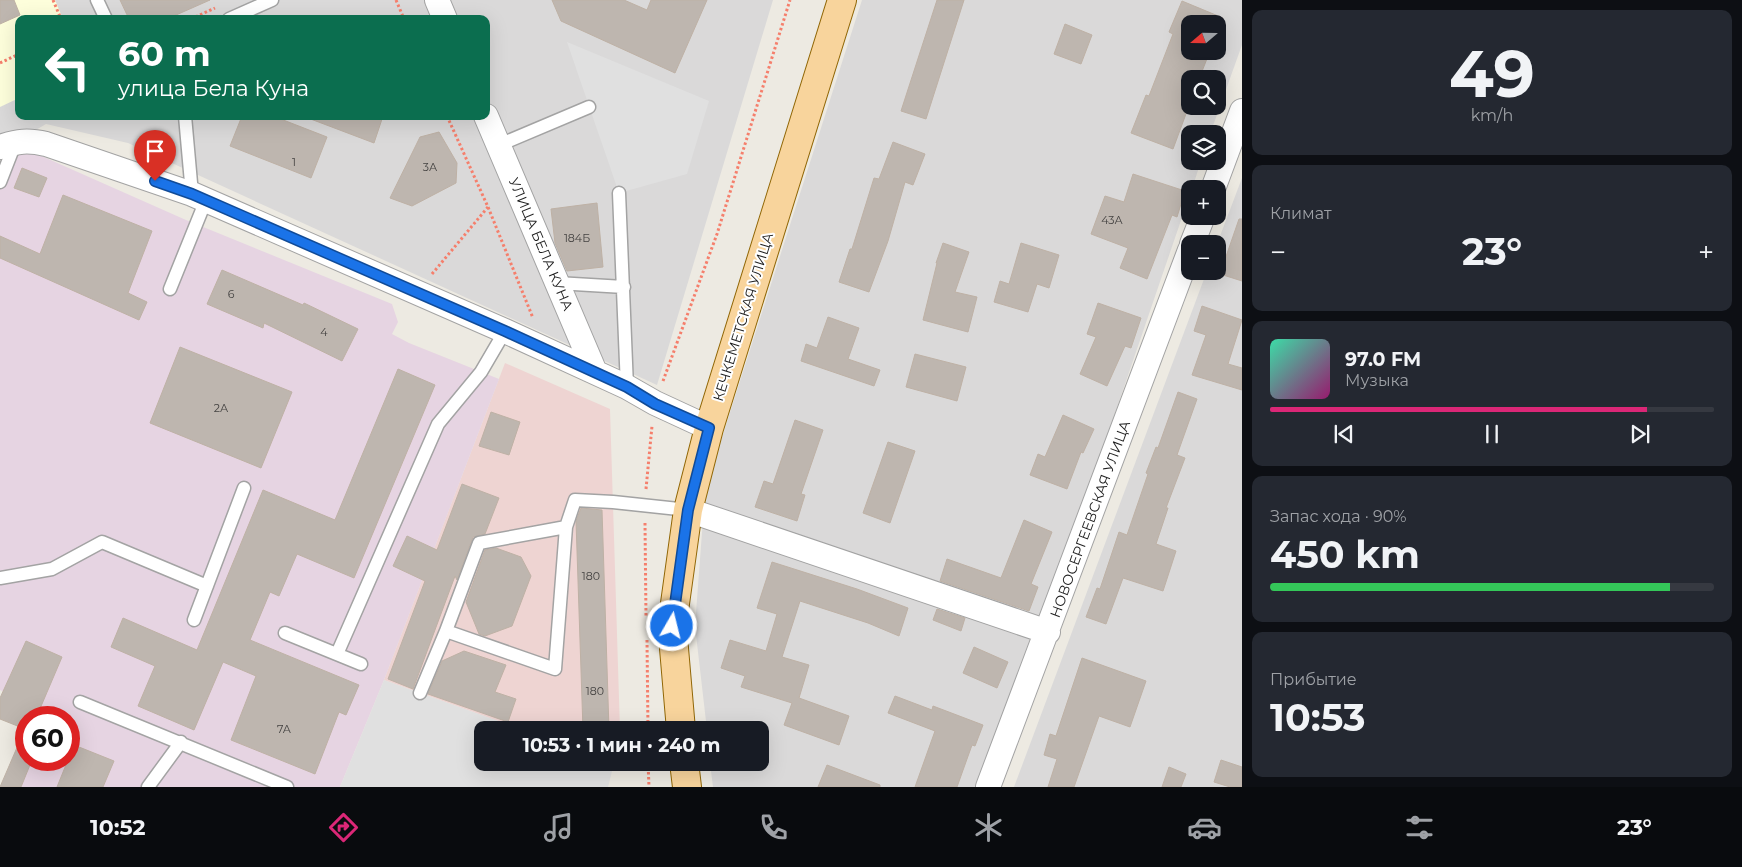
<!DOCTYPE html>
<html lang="ru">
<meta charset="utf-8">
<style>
:root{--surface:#171b24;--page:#242831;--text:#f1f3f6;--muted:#9ea1a6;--line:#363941;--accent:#db2777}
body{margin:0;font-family:Montserrat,sans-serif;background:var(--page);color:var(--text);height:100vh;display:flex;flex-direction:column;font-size:19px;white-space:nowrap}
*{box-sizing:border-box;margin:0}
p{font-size:16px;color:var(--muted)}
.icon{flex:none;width:28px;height:28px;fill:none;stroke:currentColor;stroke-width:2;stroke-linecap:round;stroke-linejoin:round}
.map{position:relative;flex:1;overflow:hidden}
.side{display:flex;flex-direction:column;gap:10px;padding:10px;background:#0d0f14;width:500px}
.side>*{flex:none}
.top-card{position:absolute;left:15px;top:15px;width:475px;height:105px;border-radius:10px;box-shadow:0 5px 20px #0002;background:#0b6e4f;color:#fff;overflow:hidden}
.needle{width:32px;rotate:250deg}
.fabs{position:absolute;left:1181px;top:15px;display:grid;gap:10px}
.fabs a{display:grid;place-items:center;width:45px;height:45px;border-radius:10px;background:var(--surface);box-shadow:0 5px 20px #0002;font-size:25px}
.speed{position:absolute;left:15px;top:706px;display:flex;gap:10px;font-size:25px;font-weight:700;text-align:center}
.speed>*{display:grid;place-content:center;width:65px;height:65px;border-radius:50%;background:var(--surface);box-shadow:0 5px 20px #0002;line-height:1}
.speed .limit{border:8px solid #d22;background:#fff;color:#111}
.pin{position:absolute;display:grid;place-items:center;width:42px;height:42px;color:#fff;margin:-51px -21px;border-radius:50% 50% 50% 0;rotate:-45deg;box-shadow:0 0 5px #0007}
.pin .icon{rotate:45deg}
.me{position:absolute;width:55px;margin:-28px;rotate:8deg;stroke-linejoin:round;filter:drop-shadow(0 0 4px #0008)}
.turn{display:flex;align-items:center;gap:18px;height:105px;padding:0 20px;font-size:22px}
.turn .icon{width:65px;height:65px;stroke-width:2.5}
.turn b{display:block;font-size:35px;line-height:42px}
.big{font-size:38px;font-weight:700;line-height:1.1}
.side .card{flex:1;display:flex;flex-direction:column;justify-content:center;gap:8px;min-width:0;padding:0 18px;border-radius:10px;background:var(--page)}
.side .dial{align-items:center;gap:0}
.dial b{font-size:65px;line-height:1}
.song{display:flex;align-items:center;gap:15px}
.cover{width:60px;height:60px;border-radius:8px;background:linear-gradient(135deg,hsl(160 70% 55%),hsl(320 70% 35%))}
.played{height:5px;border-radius:2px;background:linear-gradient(90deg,var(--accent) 85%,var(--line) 85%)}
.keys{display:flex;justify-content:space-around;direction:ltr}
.heat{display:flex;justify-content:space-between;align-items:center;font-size:28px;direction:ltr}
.charge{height:8px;border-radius:4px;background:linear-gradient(90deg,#34c759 90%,var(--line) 0)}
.trip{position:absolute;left:474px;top:721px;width:295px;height:50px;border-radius:10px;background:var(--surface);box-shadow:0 5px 20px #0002;font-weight:700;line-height:50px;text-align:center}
.dock{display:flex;height:80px;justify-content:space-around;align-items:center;background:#090b0e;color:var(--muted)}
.dock .icon{width:35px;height:35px}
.dock .active{color:var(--accent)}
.dock b{font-size:22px;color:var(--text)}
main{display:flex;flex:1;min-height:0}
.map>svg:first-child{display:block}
.residential{fill:#dad9d9;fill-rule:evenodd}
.commercial{fill:#eed4d2}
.industrial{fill:#e6d4e2}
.education{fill:#fdfedb}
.parking{fill:#e0e0e0}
.building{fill:#beb6af;stroke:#beb1a5}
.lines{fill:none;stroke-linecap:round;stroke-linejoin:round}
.service-casing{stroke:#a3a3a3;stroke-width:15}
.minor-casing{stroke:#a3a3a3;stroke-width:26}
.primary-casing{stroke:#906605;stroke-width:30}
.path{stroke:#f57f6c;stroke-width:3;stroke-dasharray:2.5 2.5;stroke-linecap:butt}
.service{stroke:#fff;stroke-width:12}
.minor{stroke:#fff;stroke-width:24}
.primary{stroke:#f8d49c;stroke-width:28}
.route-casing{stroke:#114b97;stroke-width:12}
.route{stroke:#1a73e8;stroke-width:9}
.labels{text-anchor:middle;stroke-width:4;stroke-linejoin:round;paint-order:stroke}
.number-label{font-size:11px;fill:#444241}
.street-label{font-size:14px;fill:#1c1c1c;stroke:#fff}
</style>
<main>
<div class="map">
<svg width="1242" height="787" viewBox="0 0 1242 787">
<rect width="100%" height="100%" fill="#edeae2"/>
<!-- residential -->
<path class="residential" d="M 0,0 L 773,0 L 657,385 L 128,143 L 46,124 L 0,151 ZM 19,19 L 486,19 L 486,116 L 19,116 Z
M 862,0 L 1242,0 L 1242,45 L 1210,134 L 1190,134 L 1190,161 L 1201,161 L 1192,189 L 1190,189 L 1190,194 L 1042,627 L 701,503 ZM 1190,24 L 1218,24 L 1218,51 L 1190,51 ZM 1190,79 L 1218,79 L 1218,106 L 1190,106 Z
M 1242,178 L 1242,787 L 1014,787 L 1207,271 L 1218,271 L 1217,244 Z
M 703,519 L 1040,636 L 985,787 L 713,787 L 710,763 L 760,762 L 760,730 L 707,730 L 695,626 Z"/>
<!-- commercial -->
<path class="commercial" d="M 505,363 L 610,409 L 620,730 L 523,730 L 384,680 Z"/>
<!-- industrial -->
<path class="industrial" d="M 28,150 L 186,220 L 392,304 L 398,322 L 392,334 L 409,343 L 499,379 L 384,680 L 340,787 L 21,787 L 32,760 L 69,760 L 69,718 L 51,717 L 53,713 L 0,690 L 0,164 Z"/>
<!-- education -->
<path class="education" d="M 0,0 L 55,0 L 63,19 L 19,19 L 19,98 L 0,107 Z"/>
<!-- parking -->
<path class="parking" d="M 567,42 L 709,101 L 687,174 L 619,193 Z
M 384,680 L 523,730 L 482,730 L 482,762 L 614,763 L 608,787 L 340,787 Z"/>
<!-- building -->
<path class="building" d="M 0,0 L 14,0 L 20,15 L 0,24 Z
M 120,0 L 210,0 L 167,19 L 129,19 Z
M 552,0 L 624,0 L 647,10 L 651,0 L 707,0 L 675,73 L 561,21 Z
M 937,0 L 964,0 L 926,119 L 901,111 Z
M 1182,1 L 1223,18 L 1218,32 L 1218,24 L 1190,24 L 1190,51 L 1210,51 L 1199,79 L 1190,79 L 1190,103 L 1173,149 L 1131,133 L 1146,95 L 1149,96 L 1173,34 L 1169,32 Z
M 1065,24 L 1092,35 L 1081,64 L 1054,54 Z
M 242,116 L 273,116 L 327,137 L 311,178 L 230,146 Z
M 308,116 L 383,116 L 374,143 L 308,118 Z
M 439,132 L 457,163 L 456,183 L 412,206 L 390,198 L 420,137 Z
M 893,142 L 925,154 L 913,185 L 905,182 L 888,241 L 869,292 L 839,282 L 850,249 L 852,249 L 874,178 L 879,179 Z
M 22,168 L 47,178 L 39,197 L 14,188 Z
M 1133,174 L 1185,191 L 1177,217 L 1172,215 L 1147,279 L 1120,268 L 1128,248 L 1091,234 L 1105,196 L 1124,202 Z
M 63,195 L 152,231 L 128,293 L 147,302 L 139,320 L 0,258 L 0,236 L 40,254 Z
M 597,203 L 603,267 L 567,271 L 555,243 L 551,209 Z
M 1239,219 L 1242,219 L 1242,281 L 1220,274 Z
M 943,243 L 969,252 L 955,292 L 977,297 L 968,332 L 923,320 L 937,263 L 936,263 Z
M 1021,243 L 1059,255 L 1049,288 L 1037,284 L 1028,312 L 994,302 L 1000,281 L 1009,284 Z
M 222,270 L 303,305 L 304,303 L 358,329 L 342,361 L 264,323 L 263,328 L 207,304 Z
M 1098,303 L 1141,318 L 1131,348 L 1125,346 L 1107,386 L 1080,374 L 1096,337 L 1087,334 Z
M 1202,306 L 1242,320 L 1228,364 L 1242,368 L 1242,390 L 1192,375 L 1206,335 L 1194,331 Z
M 828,317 L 859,328 L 848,359 L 880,370 L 874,386 L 801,361 L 806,344 L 817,348 Z
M 180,347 L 292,392 L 261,468 L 150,423 Z
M 915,354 L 966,367 L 957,401 L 906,387 Z
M 398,369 L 435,385 L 354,578 L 297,554 L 279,596 L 270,592 L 250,640 L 359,685 L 346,715 L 339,712 L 315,774 L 231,740 L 256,676 L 223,662 L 194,730 L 138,706 L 155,666 L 111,647 L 123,618 L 197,650 L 263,490 L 335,520 Z
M 1178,392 L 1197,399 L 1177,455 L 1185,458 L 1166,508 L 1168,508 L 1156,544 L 1176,551 L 1163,591 L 1123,578 L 1106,624 L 1086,617 L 1097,588 L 1100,589 L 1119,532 L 1127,535 L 1148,474 L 1146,473 L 1156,447 L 1158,448 Z
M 491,412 L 520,422 L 509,455 L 479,446 Z
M 1063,415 L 1094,429 L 1083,453 L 1081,452 L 1067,489 L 1030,475 L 1038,454 L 1045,457 Z
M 795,420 L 823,430 L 801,494 L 805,495 L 797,521 L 755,507 L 764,481 L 773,484 Z
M 888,442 L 915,451 L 890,523 L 863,513 Z
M 462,484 L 499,498 L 485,534 L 473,537 L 457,580 L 455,576 L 413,689 L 388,679 L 425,581 L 393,566 L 407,536 L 437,550 Z
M 581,508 L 602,510 L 609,730 L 583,730 L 576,521 Z
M 1024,520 L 1052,532 L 1031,584 L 1038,587 L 1029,611 L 940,581 L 947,559 L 1001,578 Z
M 496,548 L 521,557 L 531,576 L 512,626 L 485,636 L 479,634 L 466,602 L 485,550 Z
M 772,562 L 857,589 L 908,608 L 899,636 L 868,623 L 800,601 L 782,657 L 809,665 L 799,698 L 849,716 L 839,745 L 784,725 L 792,703 L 741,687 L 745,676 L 721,668 L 730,640 L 766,651 L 777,614 L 757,608 Z
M 937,609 L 965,618 L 961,631 L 933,620 Z
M 26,641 L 62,657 L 36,718 L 26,718 L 26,760 L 32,760 L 21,787 L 0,787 L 25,729 L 0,719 L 0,698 Z
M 974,647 L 1008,662 L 997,688 L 963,673 Z
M 464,651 L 506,665 L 495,692 L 516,699 L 508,722 L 428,694 L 442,661 Z
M 1082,658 L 1146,681 L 1130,727 L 1099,716 L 1074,787 L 1048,787 L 1057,759 L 1044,755 L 1050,734 L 1056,736 Z
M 895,696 L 932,710 L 933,706 L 983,725 L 975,746 L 972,745 L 957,787 L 915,787 L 935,731 L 888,713 Z
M 74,745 L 114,761 L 103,787 L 57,787 Z
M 1221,760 L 1242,767 L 1242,787 L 1230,787 L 1214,782 Z
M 827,765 L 880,785 L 880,787 L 818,787 Z
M 1169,767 L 1186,774 L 1181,787 L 1162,787 Z"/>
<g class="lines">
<defs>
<path id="service" d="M 97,0 L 106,19
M 229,19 L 272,0
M 185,116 L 192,194
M 499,145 L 589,107
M 0,182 L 16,141
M 619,193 L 627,387
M 557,283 L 624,287
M 170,289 L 206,200
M 566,527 L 479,543 L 446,631 L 555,669 L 566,527 L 575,500 L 613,502 L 688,510
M 0,578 L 52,569 L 102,542 L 207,586
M 194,620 L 244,488
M 285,633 L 361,664
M 337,654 L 438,424 L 481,372 L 505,331
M 420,693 L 446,631
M 80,702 L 287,787
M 148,787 L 181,742"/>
<path id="minor" d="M 437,0 L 445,19
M 486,116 L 595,372
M 0,147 C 18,141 28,140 46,144 L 192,194 L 505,331 L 627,387 L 655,403 L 709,428
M 1213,189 L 1242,111
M 1192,244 L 1203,216
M 688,510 L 1048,632
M 988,787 L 1190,250"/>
<path id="primary" d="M 681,730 L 672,625 L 688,510 L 709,428 L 842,0
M 684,762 L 687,787"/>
</defs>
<!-- service casing -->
<use href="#service" class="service-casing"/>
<!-- minor casing -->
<use href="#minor" class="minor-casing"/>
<!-- primary casing -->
<use href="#primary" class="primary-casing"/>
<!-- path -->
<path class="path" d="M 53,0 L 61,19
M 396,0 L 404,19
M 191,19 L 215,8
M 0,63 L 19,54
M 447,116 L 488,207 L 533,318
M 432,274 L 488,207
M 663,381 L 717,234 L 790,0
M 646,489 L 652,426
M 645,523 L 646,617
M 647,640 L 648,730
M 648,762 L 649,787"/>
<!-- service -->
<use href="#service" class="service"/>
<!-- minor -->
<use href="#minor" class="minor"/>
<!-- primary -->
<use href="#primary" class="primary"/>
</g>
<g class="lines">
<defs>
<path id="route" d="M 155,181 L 192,194 L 505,331 L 627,387 L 655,404 L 709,428 L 688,510 L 672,626"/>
</defs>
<!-- route casing -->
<use href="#route" class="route-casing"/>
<!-- route -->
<use href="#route" class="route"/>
</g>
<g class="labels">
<!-- number labels -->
<g class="number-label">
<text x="294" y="166">1</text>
<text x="430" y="171">3А</text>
<text x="1112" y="224">43А</text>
<text x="577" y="242">184Б</text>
<text x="231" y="298">6</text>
<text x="324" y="336">4</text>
<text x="221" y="412">2А</text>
<text x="591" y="580">180</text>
<text x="595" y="695">180</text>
<text x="284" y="733">7А</text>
</g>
<!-- street labels -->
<g class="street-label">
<text transform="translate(541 244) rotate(67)" y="5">УЛИЦА БЕЛА КУНА</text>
<text transform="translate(743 317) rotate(-73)" y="5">КЕЧКЕМЕТСКАЯ УЛИЦА</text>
<text transform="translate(1090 519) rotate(-70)" y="5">НОВОСЕРГЕЕВСКАЯ УЛИЦА</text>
</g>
</g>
</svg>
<div class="fabs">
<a><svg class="needle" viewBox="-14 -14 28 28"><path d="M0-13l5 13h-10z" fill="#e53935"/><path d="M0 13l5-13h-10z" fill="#9ea1a6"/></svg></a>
<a><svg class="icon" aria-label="search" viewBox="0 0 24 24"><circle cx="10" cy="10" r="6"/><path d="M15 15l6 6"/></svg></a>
<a><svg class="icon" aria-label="layers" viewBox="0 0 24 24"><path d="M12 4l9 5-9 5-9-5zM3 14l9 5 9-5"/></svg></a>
<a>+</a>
<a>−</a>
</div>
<div class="speed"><div class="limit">60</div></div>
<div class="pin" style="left:155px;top:181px;background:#d93025"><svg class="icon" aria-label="arrive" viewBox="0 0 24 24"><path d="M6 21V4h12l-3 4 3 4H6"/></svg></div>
<svg class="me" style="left:672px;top:626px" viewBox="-20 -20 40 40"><circle r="17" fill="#1a73e8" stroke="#fff" stroke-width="3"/><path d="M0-11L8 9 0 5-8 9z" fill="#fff"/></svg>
<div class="trip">10:53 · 1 мин · 240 m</div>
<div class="top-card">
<div class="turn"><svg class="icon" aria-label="left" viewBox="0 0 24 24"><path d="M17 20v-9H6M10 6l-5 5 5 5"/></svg><div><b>60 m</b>улица Бела Куна</div></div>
</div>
</div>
<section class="side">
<div class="card dial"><b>49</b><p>km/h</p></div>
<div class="card"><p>Климат</p>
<div class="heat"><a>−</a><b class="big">23°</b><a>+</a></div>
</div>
<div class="card">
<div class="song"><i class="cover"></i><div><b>97.0 FM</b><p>Музыка</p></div></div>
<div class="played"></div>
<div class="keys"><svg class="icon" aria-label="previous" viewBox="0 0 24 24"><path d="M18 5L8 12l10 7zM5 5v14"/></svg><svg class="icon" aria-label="pause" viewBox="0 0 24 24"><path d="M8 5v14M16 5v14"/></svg><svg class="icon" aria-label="next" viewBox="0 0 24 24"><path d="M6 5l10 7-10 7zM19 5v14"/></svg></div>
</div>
<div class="card"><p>Запас хода · 90%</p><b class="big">450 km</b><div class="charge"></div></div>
<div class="card"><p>Прибытие</p><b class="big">10:53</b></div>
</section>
</main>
<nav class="dock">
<b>10:52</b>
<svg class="icon active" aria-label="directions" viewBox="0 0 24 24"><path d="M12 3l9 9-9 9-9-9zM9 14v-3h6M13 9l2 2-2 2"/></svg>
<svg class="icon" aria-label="music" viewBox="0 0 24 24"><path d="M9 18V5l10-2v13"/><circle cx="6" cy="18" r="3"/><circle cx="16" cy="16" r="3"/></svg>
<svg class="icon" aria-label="phone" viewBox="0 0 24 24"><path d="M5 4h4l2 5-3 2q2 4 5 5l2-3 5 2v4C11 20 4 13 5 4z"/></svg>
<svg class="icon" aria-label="climate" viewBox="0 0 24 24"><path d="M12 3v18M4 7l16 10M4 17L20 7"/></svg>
<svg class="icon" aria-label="car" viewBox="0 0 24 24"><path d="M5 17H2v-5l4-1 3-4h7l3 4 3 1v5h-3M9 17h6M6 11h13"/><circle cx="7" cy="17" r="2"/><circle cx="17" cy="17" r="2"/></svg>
<svg class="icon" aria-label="filters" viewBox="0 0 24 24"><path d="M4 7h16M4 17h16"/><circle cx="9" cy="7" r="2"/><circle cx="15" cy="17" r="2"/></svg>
<b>23°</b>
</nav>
